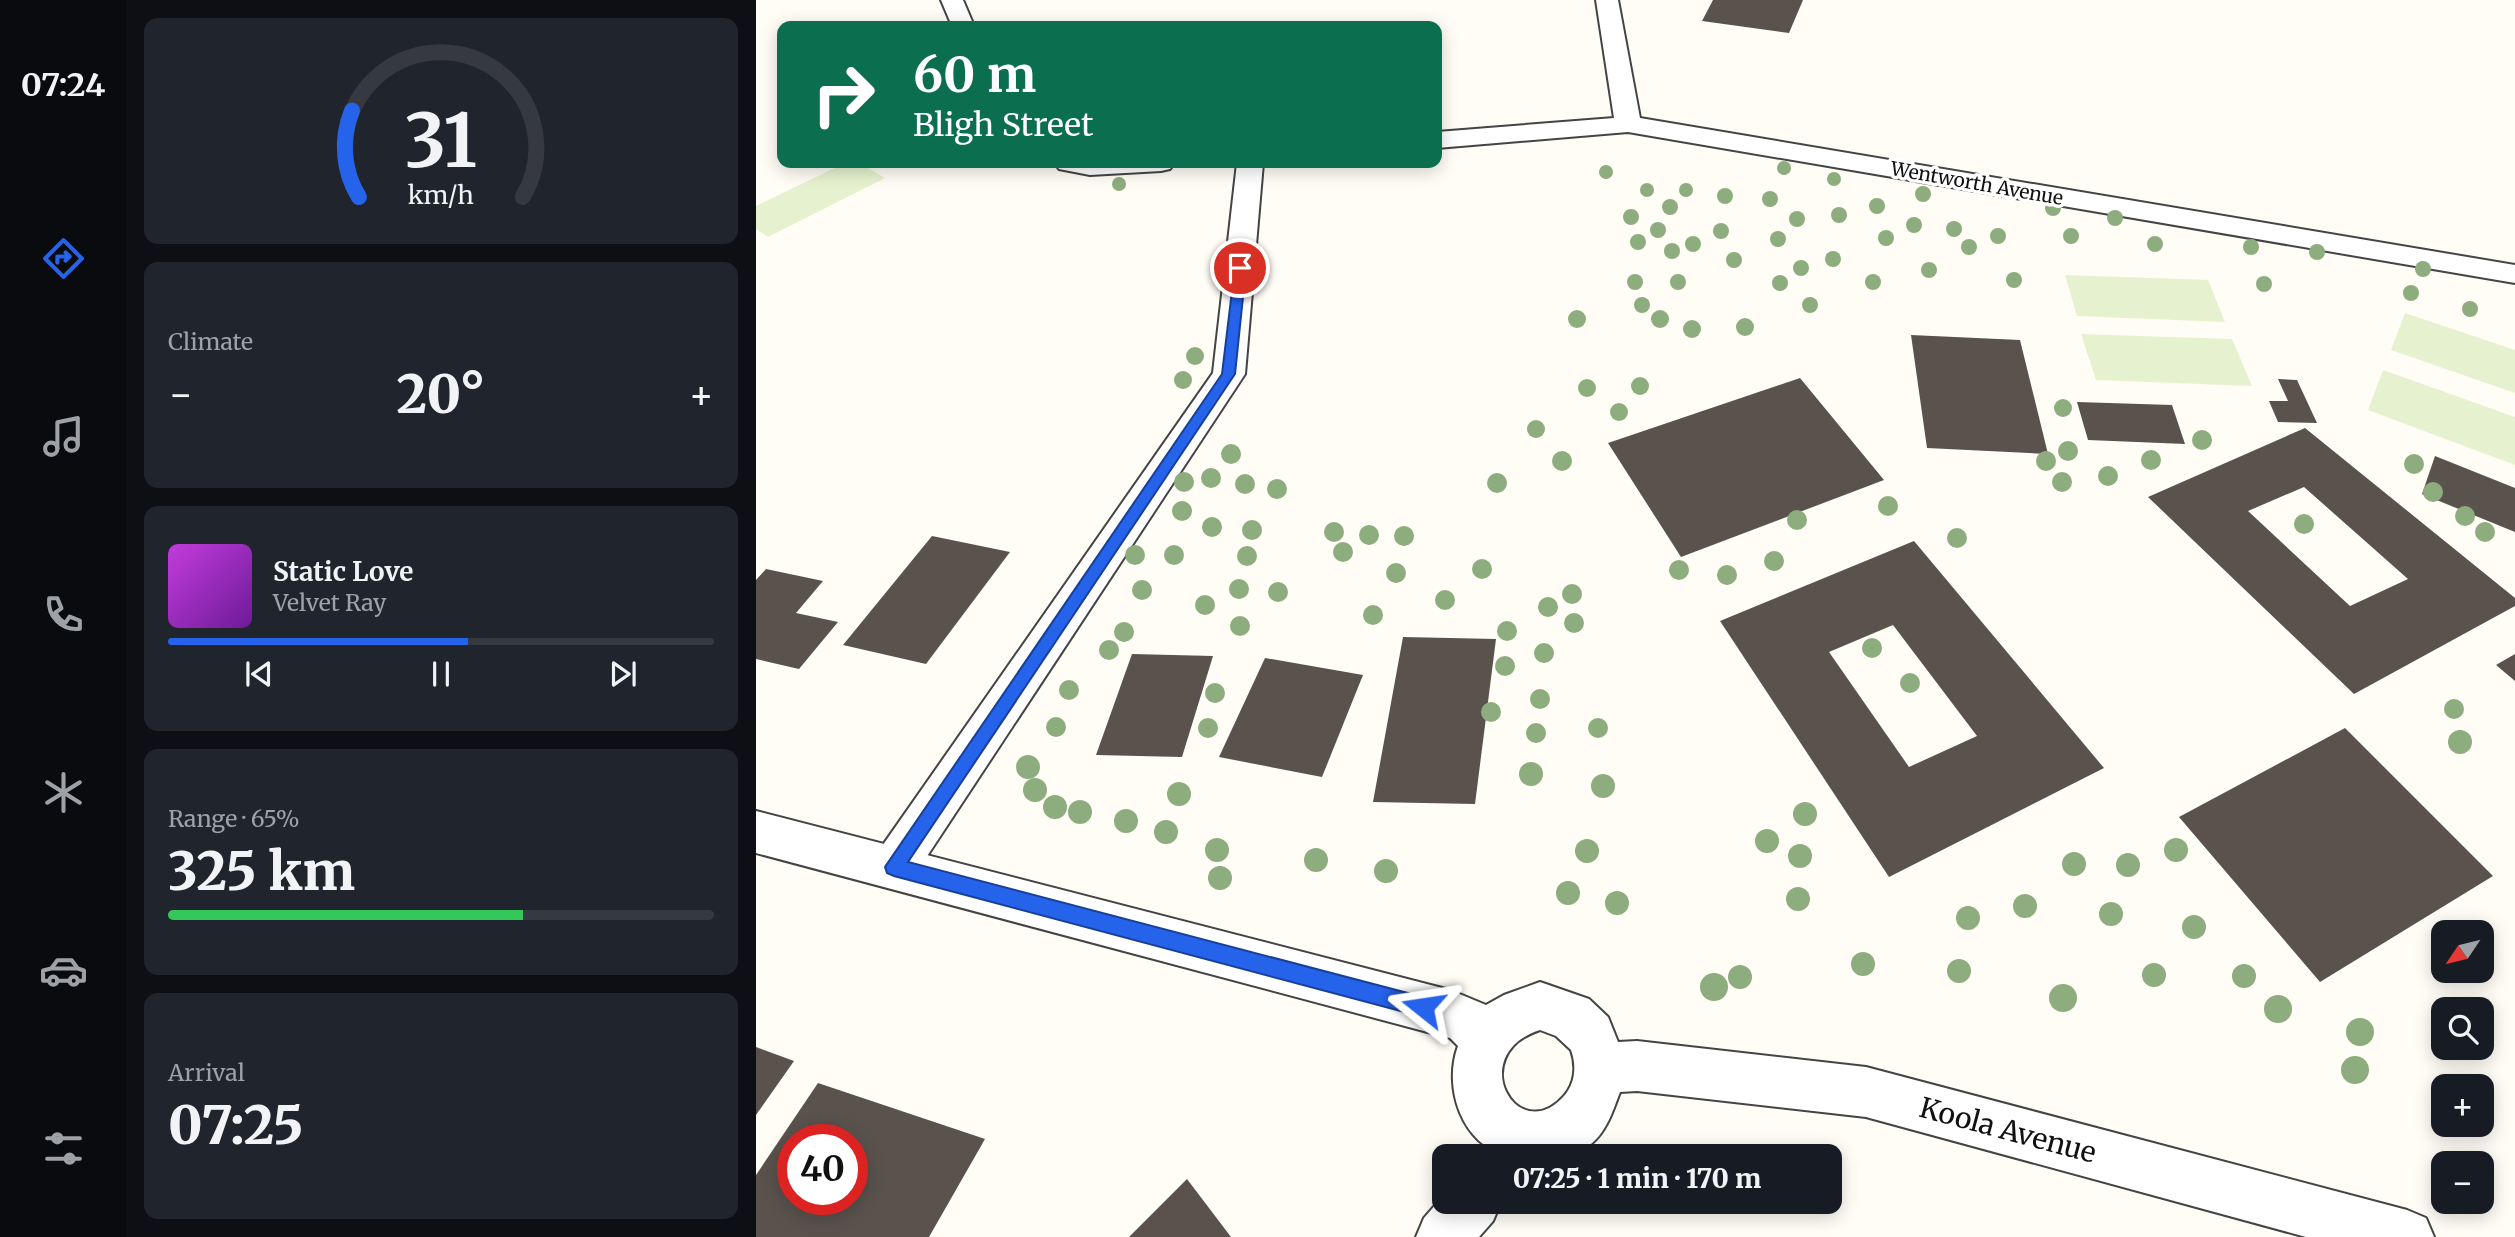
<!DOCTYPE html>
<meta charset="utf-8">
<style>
:root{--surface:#171b24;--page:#20242c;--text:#f1f3f6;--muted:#9ea1a6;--line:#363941;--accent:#2563eb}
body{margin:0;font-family:Merriweather,serif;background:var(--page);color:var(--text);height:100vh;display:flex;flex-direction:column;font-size:26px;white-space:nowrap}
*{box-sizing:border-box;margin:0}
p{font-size:23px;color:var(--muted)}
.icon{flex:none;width:38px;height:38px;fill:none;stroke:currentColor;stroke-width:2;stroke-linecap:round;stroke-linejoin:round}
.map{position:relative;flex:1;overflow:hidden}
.details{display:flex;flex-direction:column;gap:18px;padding:18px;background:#0d0f14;width:630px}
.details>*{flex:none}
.hud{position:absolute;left:21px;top:21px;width:665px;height:147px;border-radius:14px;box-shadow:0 4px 18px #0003;background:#0b6e4f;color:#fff;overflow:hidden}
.needle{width:46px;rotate:235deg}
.buttons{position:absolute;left:1675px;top:920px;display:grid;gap:14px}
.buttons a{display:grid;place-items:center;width:63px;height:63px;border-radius:14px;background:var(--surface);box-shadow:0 4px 18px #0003;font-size:35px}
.speed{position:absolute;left:21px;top:1124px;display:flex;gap:14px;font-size:35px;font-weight:700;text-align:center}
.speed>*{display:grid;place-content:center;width:91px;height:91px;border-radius:50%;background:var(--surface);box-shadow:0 4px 18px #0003;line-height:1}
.speed .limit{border:10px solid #d22;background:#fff;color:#111}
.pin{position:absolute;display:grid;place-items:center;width:60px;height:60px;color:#fff;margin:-30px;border:4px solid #fff;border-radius:50%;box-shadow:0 2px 7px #0007}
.me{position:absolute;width:77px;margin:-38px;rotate:285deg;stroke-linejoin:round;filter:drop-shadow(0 0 5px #0008)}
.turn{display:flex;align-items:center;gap:24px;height:147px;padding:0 21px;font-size:32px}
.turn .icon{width:91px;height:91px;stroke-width:2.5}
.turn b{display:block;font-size:49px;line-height:60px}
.big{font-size:52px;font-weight:800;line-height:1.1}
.details .widget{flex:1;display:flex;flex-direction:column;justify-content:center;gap:10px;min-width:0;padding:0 24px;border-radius:14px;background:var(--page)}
.details .dial{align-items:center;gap:0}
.dial svg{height:182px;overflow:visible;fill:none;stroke:var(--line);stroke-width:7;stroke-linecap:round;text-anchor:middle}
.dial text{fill:var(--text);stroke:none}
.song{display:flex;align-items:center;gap:21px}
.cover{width:84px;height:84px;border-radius:10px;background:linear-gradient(135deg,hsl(290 70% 55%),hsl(280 70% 35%))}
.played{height:7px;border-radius:4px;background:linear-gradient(90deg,var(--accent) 55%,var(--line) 55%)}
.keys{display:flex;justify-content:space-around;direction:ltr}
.heat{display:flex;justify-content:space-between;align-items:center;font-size:38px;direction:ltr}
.charge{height:10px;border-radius:5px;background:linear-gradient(90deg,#34c759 65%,var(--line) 0)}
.trip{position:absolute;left:676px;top:1144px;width:410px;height:70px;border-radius:14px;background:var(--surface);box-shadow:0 4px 18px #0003;font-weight:800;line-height:70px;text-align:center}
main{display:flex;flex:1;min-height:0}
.tab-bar{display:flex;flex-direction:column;width:126px;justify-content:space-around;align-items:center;background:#090b0e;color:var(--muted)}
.tab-bar .icon{width:49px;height:49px}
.tab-bar .current{color:var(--accent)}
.tab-bar b{font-size:32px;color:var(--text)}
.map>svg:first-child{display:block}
.pitch{fill:#e6f2cf}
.building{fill:#5a524d;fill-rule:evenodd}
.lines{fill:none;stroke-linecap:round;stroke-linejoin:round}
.minor-casing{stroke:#444;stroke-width:4}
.tertiary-casing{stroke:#444;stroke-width:4}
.minor{fill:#fff;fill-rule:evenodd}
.tertiary{fill:#fff;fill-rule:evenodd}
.tree{fill:#8dad7f}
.route{fill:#2563eb;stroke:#184099;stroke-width:2}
.labels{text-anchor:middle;stroke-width:7;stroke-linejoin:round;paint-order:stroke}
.far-street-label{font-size:19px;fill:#111;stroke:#fff}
.near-street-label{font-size:28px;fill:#111;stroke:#fff}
</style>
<main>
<nav class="tab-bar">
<b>07:24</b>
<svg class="icon current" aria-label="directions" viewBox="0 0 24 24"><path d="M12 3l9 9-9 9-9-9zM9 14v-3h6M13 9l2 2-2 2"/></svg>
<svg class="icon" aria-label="music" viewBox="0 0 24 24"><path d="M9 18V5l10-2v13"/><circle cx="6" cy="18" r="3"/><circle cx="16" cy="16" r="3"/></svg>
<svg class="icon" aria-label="phone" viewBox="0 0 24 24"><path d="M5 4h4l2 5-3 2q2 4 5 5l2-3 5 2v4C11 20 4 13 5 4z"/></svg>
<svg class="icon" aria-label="climate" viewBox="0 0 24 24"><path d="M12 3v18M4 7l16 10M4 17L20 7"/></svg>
<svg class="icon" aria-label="car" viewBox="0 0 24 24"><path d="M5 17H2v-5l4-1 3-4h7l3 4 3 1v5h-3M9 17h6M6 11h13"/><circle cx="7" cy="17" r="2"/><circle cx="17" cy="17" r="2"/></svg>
<svg class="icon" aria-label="filters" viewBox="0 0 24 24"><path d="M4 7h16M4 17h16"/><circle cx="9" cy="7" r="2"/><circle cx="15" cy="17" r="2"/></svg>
</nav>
<section class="details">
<div class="widget dial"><svg viewBox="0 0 100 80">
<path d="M14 69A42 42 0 1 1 86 69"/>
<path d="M14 69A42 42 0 0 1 11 31" stroke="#2563eb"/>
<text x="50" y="56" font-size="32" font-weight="700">31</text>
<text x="50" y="72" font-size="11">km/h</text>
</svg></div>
<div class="widget"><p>Climate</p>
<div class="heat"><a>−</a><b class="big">20°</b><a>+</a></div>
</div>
<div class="widget">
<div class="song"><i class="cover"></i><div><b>Static Love</b><p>Velvet Ray</p></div></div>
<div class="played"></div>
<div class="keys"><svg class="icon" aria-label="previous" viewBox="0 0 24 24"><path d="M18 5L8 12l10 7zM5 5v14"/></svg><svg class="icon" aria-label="pause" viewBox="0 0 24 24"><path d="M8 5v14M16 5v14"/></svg><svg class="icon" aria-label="next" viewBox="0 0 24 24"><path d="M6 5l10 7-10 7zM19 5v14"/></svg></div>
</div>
<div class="widget"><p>Range · 65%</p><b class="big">325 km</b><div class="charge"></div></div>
<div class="widget"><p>Arrival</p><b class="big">07:25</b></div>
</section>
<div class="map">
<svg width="1759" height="1237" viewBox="0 0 1759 1237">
<rect width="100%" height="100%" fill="#fffdf5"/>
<!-- pitch -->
<path class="pitch" d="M 89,163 L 104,163 L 129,178 L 12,237 L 0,229 L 0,206 Z
M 1309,275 L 1452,280 L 1469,322 L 1321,316 Z
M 1649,313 L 1759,350 L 1759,393 L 1635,350 Z
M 1325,334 L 1476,339 L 1496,386 L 1340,380 Z
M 1627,370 L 1759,417 L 1759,465 L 1612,410 Z"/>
<!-- building -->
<path class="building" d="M 957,0 L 1047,0 L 1033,33 L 946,21 Z
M 1155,335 L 1264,340 L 1292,454 L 1171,448 Z
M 1044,378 L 1128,480 L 925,557 L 852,443 Z
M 1522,379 L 1541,380 L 1561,423 L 1522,422 L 1513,401 L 1532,401 Z
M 1321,402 L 1416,405 L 1429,444 L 1332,440 Z
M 1549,428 L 1759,598 L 1759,606 L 1598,694 L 1392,497 ZM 1548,487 L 1652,579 L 1594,606 L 1492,511 Z
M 1679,456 L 1759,488 L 1759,532 L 1666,494 Z
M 176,536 L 254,552 L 170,664 L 87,645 Z
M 1158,541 L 1348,768 L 1133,877 L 964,621 ZM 1137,625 L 1221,736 L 1153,767 L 1073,652 Z
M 10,569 L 67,581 L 40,613 L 82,622 L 43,669 L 0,659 L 0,580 Z
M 647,637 L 740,639 L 719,804 L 617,802 Z
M 376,654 L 457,656 L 426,757 L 340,755 Z
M 1759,654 L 1759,681 L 1740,665 Z
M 509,658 L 607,675 L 566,777 L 463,757 Z
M 1589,728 L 1737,876 L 1564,982 L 1423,817 Z
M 0,1047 L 38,1061 L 0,1115 Z
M 62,1083 L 229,1139 L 173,1237 L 0,1237 L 0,1175 ZM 37,1139 L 96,1139 L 96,1199 L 37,1199 Z
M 431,1179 L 475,1237 L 373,1237 Z"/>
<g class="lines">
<defs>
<path id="minor" d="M 185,0 L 207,0 L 218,26 L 196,26 Z
M 840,0 L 862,0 L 884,118 L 1759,265 L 1759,283 L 872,132 L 681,148 L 681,132 L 858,118 Z
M 299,163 L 418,163 L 414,169 L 405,171 L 334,175 L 303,169 Z
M 481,163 L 507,163 L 489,374 L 154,882 L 138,889 L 122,882 L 115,867 L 122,852 L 457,373 Z
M 688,1195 L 688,1202 L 745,1202 L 737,1221 L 723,1237 L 660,1237 L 668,1218 Z"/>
<path id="tertiary" d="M 0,811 L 694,990 L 730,1005 L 748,995 L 784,982 L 833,999 L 852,1017 L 862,1042 L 881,1041 L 1110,1067 L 1651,1210 L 1670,1218 L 1678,1237 L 1550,1237 L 1110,1117 L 881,1091 L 864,1092 C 857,1110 851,1131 835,1144 C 820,1156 802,1157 784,1157 C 773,1157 761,1159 751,1156 C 705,1144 687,1087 702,1046 L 694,1038 L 0,853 ZM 784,1030 L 800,1036 L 815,1050 C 821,1066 819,1084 808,1096 C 762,1148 708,1055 784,1030 Z"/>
</defs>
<!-- minor casing -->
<use href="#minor" class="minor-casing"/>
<!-- tertiary casing -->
<use href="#tertiary" class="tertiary-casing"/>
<!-- minor -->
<use href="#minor" class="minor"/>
<!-- tertiary -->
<use href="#tertiary" class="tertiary"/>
</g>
<!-- trees -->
<g class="tree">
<circle cx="1028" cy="168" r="7"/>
<circle cx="850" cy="172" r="7"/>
<circle cx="1078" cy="179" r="7"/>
<circle cx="363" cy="184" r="7"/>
<circle cx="891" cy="190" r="7"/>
<circle cx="930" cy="190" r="7"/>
<circle cx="1167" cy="194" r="8"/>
<circle cx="969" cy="196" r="8"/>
<circle cx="1014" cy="199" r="8"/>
<circle cx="1121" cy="206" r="8"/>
<circle cx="914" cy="207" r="8"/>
<circle cx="1297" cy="208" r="8"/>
<circle cx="1083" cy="215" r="8"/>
<circle cx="875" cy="217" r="8"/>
<circle cx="1359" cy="218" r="8"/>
<circle cx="1041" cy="219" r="8"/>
<circle cx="1158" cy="225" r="8"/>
<circle cx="1198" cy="229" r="8"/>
<circle cx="902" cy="230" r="8"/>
<circle cx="965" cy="231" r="8"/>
<circle cx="1242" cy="236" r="8"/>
<circle cx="1315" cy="236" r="8"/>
<circle cx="1130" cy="238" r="8"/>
<circle cx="1022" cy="239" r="8"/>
<circle cx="882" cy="242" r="8"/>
<circle cx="937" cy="244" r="8"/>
<circle cx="1399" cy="244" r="8"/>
<circle cx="1213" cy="247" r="8"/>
<circle cx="1495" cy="247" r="8"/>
<circle cx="916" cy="251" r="8"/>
<circle cx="1561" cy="252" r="8"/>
<circle cx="1077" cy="259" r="8"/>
<circle cx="978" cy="260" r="8"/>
<circle cx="1045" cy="268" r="8"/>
<circle cx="1667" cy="269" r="8"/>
<circle cx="1173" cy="270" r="8"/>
<circle cx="1258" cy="280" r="8"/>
<circle cx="879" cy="282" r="8"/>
<circle cx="922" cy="282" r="8"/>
<circle cx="1117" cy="282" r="8"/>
<circle cx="1024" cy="283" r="8"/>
<circle cx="1508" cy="284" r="8"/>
<circle cx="1655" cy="293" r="8"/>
<circle cx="886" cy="305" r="8"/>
<circle cx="1054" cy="305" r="8"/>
<circle cx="1714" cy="309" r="8"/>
<circle cx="821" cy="319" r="9"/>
<circle cx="904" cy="319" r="9"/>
<circle cx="989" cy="327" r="9"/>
<circle cx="936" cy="329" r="9"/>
<circle cx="439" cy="356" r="9"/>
<circle cx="427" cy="380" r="9"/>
<circle cx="884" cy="386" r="9"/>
<circle cx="831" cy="388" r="9"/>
<circle cx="1307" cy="408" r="9"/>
<circle cx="863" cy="412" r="9"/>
<circle cx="780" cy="429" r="9"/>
<circle cx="1446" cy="440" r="10"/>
<circle cx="1312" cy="451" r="10"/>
<circle cx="475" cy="454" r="10"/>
<circle cx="1395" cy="460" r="10"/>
<circle cx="806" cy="461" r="10"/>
<circle cx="1290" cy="461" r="10"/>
<circle cx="1658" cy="464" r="10"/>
<circle cx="1352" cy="476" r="10"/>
<circle cx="455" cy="478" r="10"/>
<circle cx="428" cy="482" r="10"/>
<circle cx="1306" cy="482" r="10"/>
<circle cx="741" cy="483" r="10"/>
<circle cx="489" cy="484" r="10"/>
<circle cx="521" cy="489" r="10"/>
<circle cx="1677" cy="492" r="10"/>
<circle cx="1132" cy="506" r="10"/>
<circle cx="426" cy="511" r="10"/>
<circle cx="1709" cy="516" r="10"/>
<circle cx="1041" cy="520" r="10"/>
<circle cx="1548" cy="524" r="10"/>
<circle cx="456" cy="527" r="10"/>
<circle cx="496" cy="530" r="10"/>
<circle cx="578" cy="532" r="10"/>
<circle cx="1729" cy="532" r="10"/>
<circle cx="613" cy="535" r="10"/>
<circle cx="648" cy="536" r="10"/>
<circle cx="1201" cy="538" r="10"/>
<circle cx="587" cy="552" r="10"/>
<circle cx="379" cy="555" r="10"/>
<circle cx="418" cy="555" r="10"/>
<circle cx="491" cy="556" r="10"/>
<circle cx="1018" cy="561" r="10"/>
<circle cx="726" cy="569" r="10"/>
<circle cx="923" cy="570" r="10"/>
<circle cx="640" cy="573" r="10"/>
<circle cx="971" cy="575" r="10"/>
<circle cx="483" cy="589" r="10"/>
<circle cx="386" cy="590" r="10"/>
<circle cx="522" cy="592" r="10"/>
<circle cx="816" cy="594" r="10"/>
<circle cx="689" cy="600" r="10"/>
<circle cx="449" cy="605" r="10"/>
<circle cx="792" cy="607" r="10"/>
<circle cx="617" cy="615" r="10"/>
<circle cx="818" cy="623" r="10"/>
<circle cx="484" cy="626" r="10"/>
<circle cx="751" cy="631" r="10"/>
<circle cx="368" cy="632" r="10"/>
<circle cx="1116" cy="648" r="10"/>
<circle cx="353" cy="650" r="10"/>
<circle cx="788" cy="653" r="10"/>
<circle cx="749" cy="666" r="10"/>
<circle cx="1154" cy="683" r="10"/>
<circle cx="313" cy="690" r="10"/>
<circle cx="459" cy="693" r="10"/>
<circle cx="784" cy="699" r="10"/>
<circle cx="1698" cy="709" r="10"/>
<circle cx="735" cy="712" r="10"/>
<circle cx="300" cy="727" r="10"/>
<circle cx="452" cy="728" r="10"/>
<circle cx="842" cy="728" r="10"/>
<circle cx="780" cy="733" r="10"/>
<circle cx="1704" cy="742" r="12"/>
<circle cx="272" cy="767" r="12"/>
<circle cx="775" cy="774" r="12"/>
<circle cx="847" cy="786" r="12"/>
<circle cx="279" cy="790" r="12"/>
<circle cx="423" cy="794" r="12"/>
<circle cx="299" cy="807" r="12"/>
<circle cx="324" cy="812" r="12"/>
<circle cx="1049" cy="814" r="12"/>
<circle cx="370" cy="821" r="12"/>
<circle cx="410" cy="832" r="12"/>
<circle cx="1011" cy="841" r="12"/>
<circle cx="461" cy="850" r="12"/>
<circle cx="1420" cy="850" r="12"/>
<circle cx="831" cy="851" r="12"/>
<circle cx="1044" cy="856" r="12"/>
<circle cx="560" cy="860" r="12"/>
<circle cx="1318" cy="864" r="12"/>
<circle cx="1372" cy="865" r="12"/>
<circle cx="630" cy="871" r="12"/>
<circle cx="464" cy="878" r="12"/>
<circle cx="812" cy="893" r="12"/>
<circle cx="1042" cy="899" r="12"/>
<circle cx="861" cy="903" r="12"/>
<circle cx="1269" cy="906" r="12"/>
<circle cx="1355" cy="914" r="12"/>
<circle cx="1212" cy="918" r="12"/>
<circle cx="1438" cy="927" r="12"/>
<circle cx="1107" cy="964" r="12"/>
<circle cx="1203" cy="971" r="12"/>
<circle cx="1398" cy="975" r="12"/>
<circle cx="1488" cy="976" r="12"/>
<circle cx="984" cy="977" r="12"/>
<circle cx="958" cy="987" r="14"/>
<circle cx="1307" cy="998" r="14"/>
<circle cx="1522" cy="1009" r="14"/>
<circle cx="1604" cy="1032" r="14"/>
<circle cx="1599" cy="1070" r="14"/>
</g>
<!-- route -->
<path class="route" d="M 479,266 L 490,268 L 479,374 L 152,862 L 667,997 L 674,999 L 677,1007 L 674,1014 L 667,1017 L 138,876 L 131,873 L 129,867 L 466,374 Z"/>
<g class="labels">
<!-- far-street labels -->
<g class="far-street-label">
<text transform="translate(1221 183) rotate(10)" y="7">Wentworth Avenue</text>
</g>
<!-- near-street labels -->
<g class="near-street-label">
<text transform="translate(1252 1130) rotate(15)" y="10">Koola Avenue</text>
</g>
</g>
</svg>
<div class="buttons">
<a><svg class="needle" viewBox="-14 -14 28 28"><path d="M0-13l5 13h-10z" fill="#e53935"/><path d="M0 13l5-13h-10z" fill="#9ea1a6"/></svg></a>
<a><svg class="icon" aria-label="search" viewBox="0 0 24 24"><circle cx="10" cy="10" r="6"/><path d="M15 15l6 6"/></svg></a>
<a>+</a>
<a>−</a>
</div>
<div class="speed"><div class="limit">40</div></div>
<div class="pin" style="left:484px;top:268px;background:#d93025"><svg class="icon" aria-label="arrive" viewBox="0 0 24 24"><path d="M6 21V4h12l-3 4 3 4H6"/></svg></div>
<svg class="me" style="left:667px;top:1007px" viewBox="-20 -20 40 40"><path d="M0-17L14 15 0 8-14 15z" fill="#2563eb" stroke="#fff" stroke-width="4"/></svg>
<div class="trip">07:25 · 1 min · 170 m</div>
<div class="hud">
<div class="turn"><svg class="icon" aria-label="right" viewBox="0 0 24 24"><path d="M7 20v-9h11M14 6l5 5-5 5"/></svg><div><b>60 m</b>Bligh Street</div></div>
</div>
</div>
</main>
